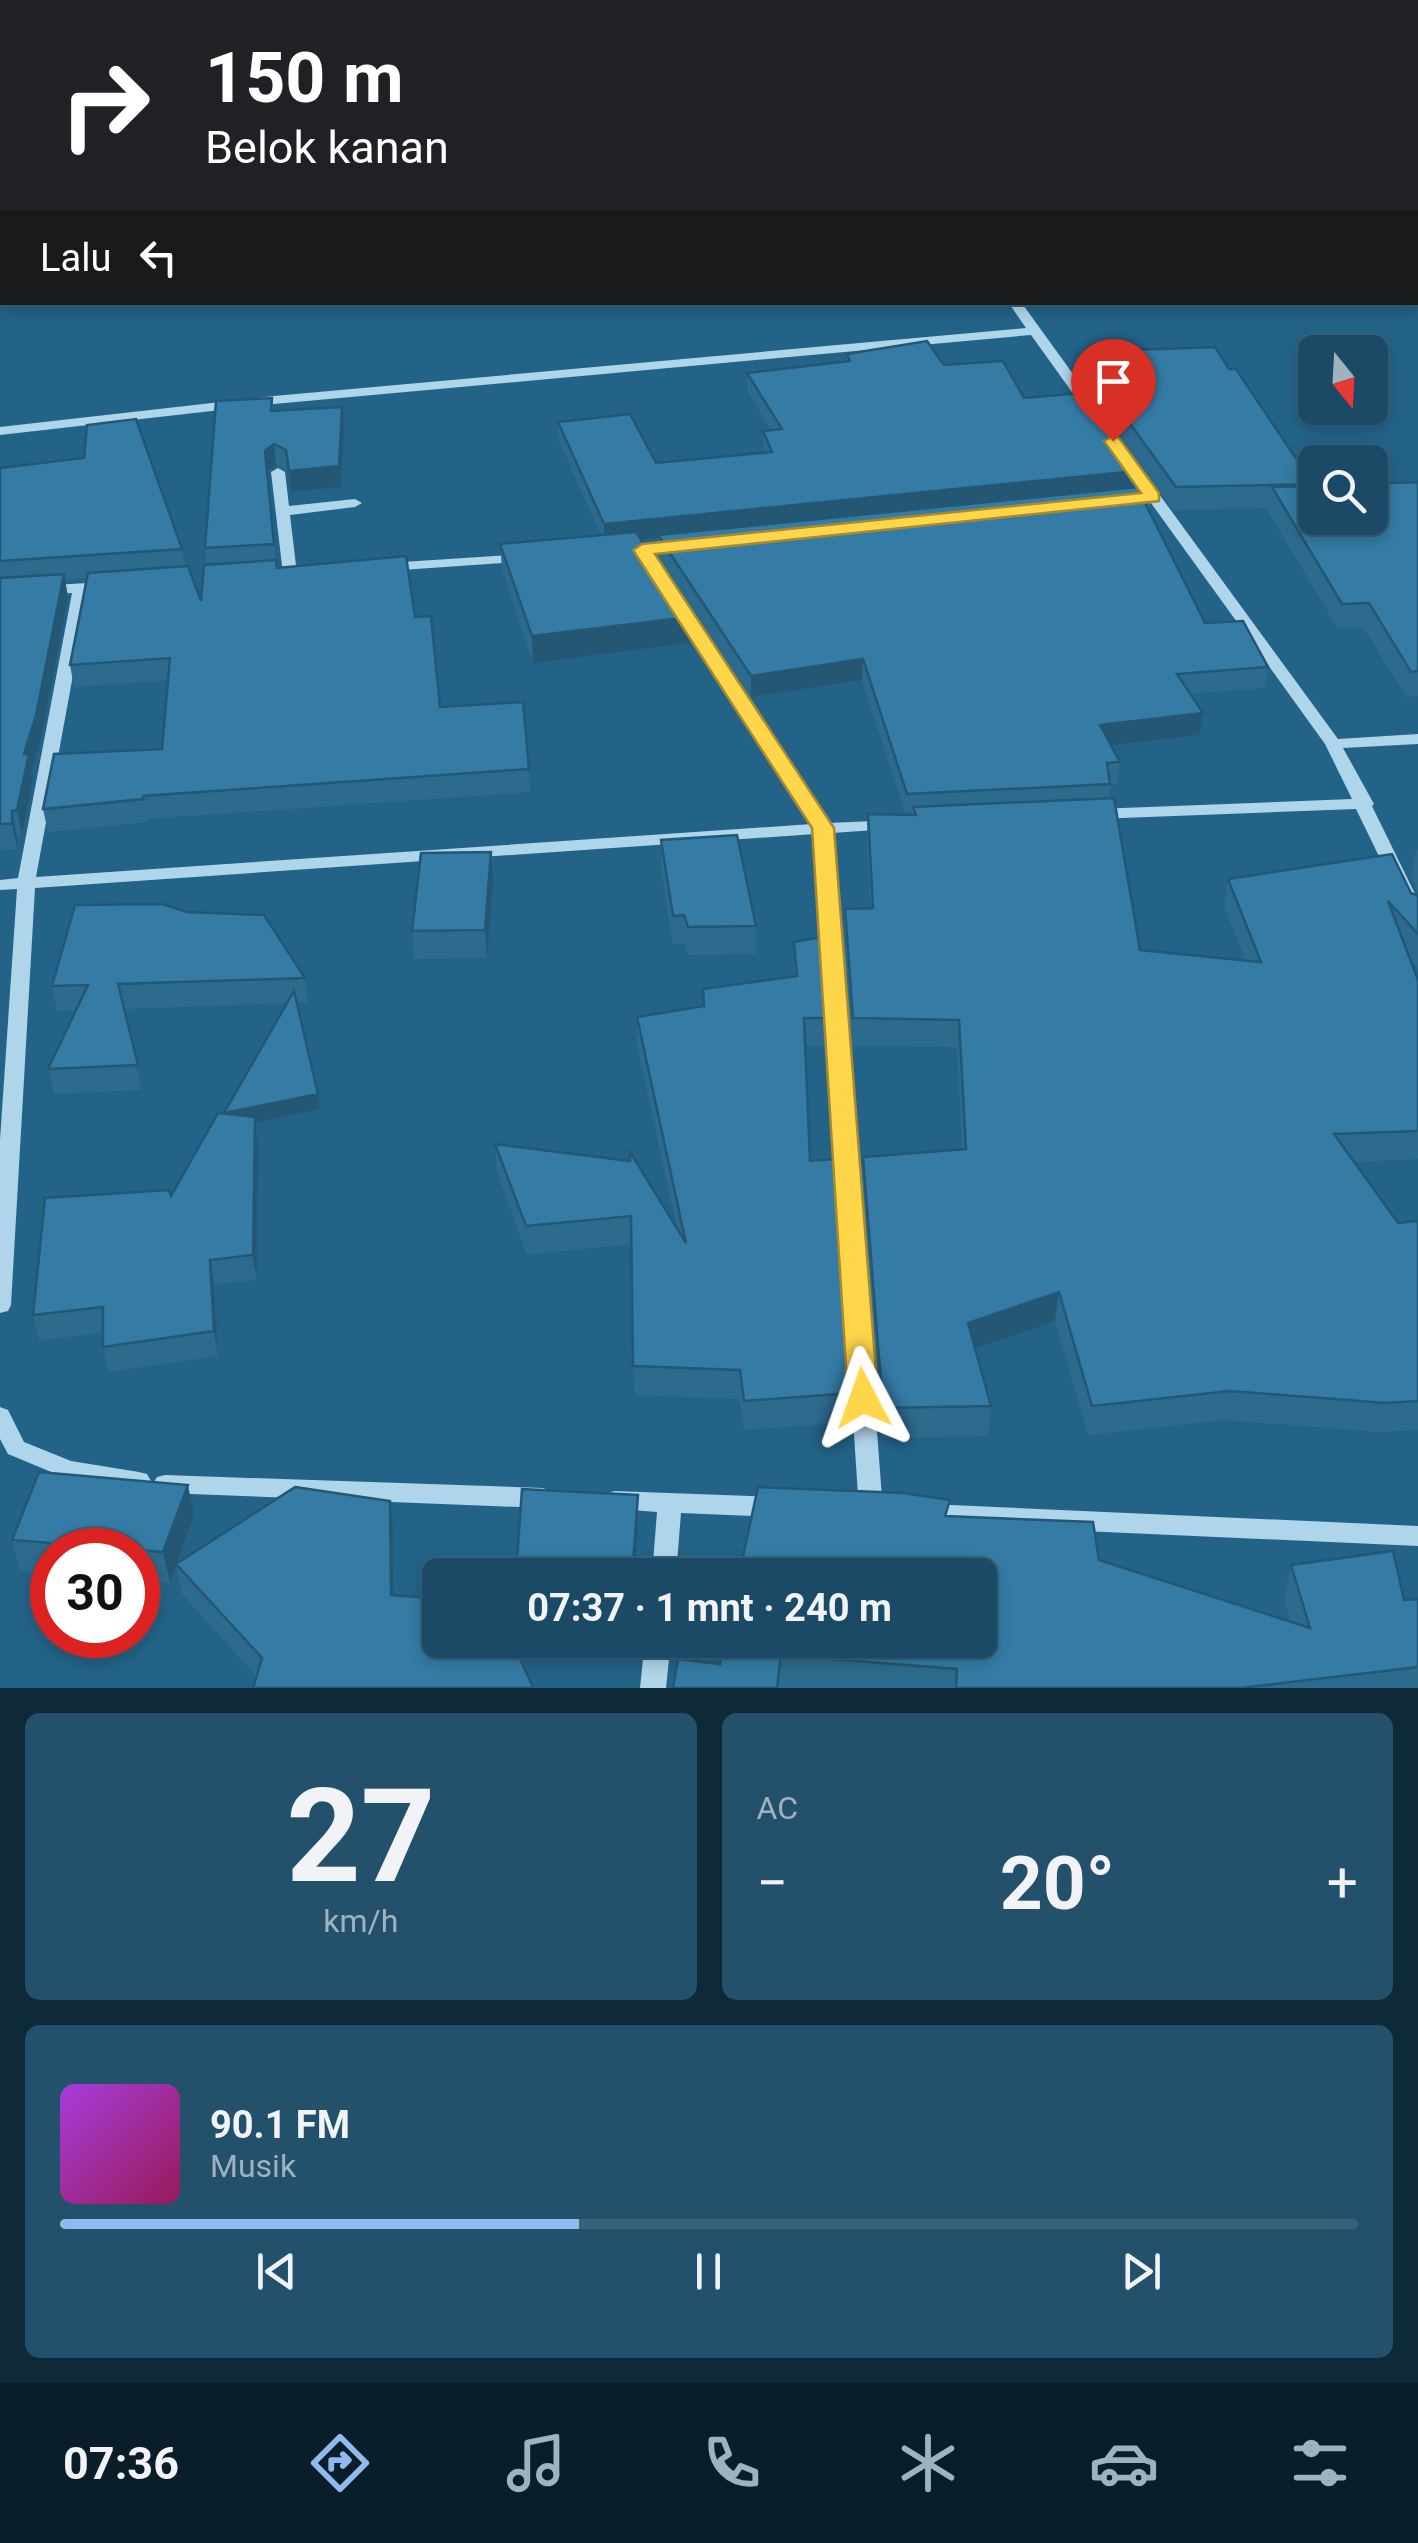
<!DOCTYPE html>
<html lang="id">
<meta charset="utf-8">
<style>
:root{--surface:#1a4a66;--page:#23516c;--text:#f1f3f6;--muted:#9fb3bf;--line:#38627a;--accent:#90b9f0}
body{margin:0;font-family:Roboto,sans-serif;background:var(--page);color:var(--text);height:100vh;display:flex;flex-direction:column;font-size:38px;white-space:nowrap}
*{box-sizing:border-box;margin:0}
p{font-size:32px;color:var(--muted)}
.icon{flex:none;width:55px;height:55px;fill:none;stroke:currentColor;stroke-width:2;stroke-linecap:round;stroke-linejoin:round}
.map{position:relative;height:1688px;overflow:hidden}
.sheet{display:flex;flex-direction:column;gap:25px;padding:25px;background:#0e2938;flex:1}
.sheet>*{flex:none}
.top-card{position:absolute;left:0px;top:0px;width:1420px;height:305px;box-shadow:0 5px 15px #0003,0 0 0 2px var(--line);background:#202124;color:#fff;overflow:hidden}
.needle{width:65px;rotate:162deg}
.buttons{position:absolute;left:1298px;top:335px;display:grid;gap:20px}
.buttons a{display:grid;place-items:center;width:90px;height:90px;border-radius:15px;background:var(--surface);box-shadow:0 5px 15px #0003,0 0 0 2px var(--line);font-size:50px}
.speed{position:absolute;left:30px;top:1528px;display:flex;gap:20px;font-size:50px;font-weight:700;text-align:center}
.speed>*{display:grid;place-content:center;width:130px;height:130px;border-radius:50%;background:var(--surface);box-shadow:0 5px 15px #0003,0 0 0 2px var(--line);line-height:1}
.speed .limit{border:15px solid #d22;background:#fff;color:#111}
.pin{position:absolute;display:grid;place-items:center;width:85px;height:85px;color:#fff;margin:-102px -42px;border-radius:50% 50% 50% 0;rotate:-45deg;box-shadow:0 0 10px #0007}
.pin .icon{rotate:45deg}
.me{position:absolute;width:110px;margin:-55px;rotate:356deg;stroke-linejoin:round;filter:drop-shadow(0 0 8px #0008)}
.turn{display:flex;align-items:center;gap:35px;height:210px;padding:0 40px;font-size:45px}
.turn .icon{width:130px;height:130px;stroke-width:2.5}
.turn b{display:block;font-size:70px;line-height:85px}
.then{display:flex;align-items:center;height:95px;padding:0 40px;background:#0003;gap:20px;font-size:38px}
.big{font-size:75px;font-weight:700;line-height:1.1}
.sheet .tile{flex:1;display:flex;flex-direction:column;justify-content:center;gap:15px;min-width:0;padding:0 35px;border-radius:15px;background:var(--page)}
.sheet .dial{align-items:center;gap:0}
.dial b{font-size:130px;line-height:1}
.song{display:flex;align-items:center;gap:30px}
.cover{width:120px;height:120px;border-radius:15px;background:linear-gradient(135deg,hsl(280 70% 55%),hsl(330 70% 35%))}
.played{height:10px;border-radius:5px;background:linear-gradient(90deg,var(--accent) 40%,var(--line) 40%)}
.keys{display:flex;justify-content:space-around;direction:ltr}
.heat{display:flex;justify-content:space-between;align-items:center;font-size:55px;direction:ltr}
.sheet .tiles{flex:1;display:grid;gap:25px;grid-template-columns:1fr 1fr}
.tile:last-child{grid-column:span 2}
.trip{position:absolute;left:422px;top:1558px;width:575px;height:100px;border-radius:15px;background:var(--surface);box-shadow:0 5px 15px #0003,0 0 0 2px var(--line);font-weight:700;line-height:100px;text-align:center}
.dock{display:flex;height:160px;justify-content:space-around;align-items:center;background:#0a1e29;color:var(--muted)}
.dock .icon{width:70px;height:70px}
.dock .active{color:var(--accent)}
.dock b{font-size:45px;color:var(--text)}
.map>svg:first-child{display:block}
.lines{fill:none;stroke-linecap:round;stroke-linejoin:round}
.minor{fill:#afd5ea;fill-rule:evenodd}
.wall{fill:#2d6b8e}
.shaded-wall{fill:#245774}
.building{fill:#347ca5;stroke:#245774;stroke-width:2.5}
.route{fill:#ffd54a;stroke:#a68a30;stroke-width:2.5}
</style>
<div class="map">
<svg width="1418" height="1688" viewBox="0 0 1418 1688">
<rect width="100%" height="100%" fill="#236388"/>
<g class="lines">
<!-- minor -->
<path class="minor" d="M 843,0 L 853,0 L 854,2 L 845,2 Z
M 1008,302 L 1021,302 L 1099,410 L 1097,413 L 1087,413 L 1031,335 L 274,404 L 0,435 L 0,427 L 274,396 L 1026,328 Z
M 1124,452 L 1129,453 L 1338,739 L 1418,734 L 1418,744 L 1343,748 L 1374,804 L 1372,806 L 1418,900 L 1418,924 L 1409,918 L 1356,809 L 1096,819 L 1087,814 L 1096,809 L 1352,799 L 1325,744 L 1117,456 Z
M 278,468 L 285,472 L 289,506 L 355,499 L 362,503 L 355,507 L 290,515 L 297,574 L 290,578 L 283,574 L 271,472 Z
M 525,554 L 532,558 L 530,561 L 387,571 L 380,567 L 387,563 Z
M 106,582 L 111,584 L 114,587 L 111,590 L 88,593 L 36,877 L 812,824 L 670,604 L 678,599 L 686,604 L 828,823 L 896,820 L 899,824 L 890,829 L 832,833 L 883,1511 L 879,1518 L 871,1521 L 863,1518 L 859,1511 L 815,834 L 35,888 L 11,1305 L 8,1311 L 0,1313 L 0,1140 L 17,889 L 0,890 L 0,880 L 18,878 L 72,593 L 0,598 L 0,588 Z
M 0,1407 L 8,1410 L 24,1442 L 71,1461 L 139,1472 L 147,1474 L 151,1481 L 147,1488 L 139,1490 L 68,1479 L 8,1454 L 0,1439 Z
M 165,1475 L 543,1488 L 551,1491 L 555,1498 L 551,1505 L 543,1508 L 165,1493 L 157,1491 L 153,1484 L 157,1477 Z
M 614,1491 L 778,1497 L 786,1500 L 790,1507 L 786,1514 L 778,1517 L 681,1513 L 676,1575 L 652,1575 L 657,1512 L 606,1508 L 602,1501 L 606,1494 Z
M 929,1504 L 1418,1526 L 1418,1546 L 929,1524 L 921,1521 L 917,1514 L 921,1507 Z
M 645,1640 L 671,1640 L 666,1688 L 640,1688 Z"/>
</g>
<!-- wall -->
<path class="wall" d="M 890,0 L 1266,0 L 1265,2 L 891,2 Z
M 1133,350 L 1229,369 L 1313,484 L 1312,486 L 1418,482 L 1418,696 L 1406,697 L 1364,628 L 1338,629 L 1268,511 L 1269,508 L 1173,510 L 1102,410 L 1104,388 L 1138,385 L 1131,371 Z
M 847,354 L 944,365 L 1024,398 L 1136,487 L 1152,491 L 1149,511 L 1205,623 L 1268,667 L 1265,688 L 1190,694 L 1203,713 L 1200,735 L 1111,746 L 1120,762 L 1117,784 L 1110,784 L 1109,798 L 1140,950 L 1246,961 L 1224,906 L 1228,879 L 1411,893 L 1418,896 L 1418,968 L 1410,960 L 1418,980 L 1418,1159 L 1353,1162 L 1398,1223 L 1418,1221 L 1418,1430 L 1379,1432 L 1224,1420 L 1088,1435 L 1055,1321 L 975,1348 L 991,1406 L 988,1436 L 881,1438 L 862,1185 L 863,1157 L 962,1149 L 957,1047 L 852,1046 L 843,936 L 845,909 L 870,908 L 867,841 L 868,814 L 906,815 L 862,680 L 751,697 L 658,555 L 658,538 L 641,540 L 690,617 L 690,643 L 533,663 L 502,569 L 500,544 L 601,535 L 559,441 L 558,422 L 656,463 L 764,452 L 763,431 L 771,430 L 747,391 L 747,373 L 847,362 Z
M 272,398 L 273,411 L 344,428 L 341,487 L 291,492 L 289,472 L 276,465 L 267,472 L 277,568 L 415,617 L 440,707 L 529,769 L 530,792 L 147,819 L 147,822 L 48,832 L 43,809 L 162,749 L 168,680 L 74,687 L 70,665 L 86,578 L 65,580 L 68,597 L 41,740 L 32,769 L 33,779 L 22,835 L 17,836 L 17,849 L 0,850 L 0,468 L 182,549 L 185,566 L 201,601 L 207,565 L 205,548 Z
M 661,840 L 756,926 L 756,954 L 688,955 L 685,944 L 673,944 L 661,869 Z
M 1416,850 L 1418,850 L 1418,892 L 1411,877 Z
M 491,852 L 493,880 L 487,958 L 414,959 L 412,931 Z
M 794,942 L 826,1018 L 825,1046 L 805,1046 L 810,1161 L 851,1393 L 850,1422 L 744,1430 L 740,1399 L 634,1395 L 631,1244 L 527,1255 L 497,1172 L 495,1144 L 677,1228 L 637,1045 L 637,1017 L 703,1007 L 703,989 L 794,977 Z
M 305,978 L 308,1002 L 296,1003 L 318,1094 L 320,1109 L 255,1123 L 258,1142 L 257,1280 L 214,1284 L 218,1356 L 108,1372 L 103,1347 L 103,1333 L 39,1340 L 33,1315 L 171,1196 L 224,1113 L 287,1003 L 124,1009 L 142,1090 L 54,1094 L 48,1069 L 76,1010 L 57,1011 L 52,986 Z
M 390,1501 L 393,1531 L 394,1596 L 256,1676 L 182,1594 L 176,1565 L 170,1583 L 138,1581 L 138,1550 L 52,1550 L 52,1574 L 20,1571 L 12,1540 L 194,1515 L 177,1564 Z
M 949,1516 L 1099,1560 L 1290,1621 L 1284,1599 L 1291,1565 L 1404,1600 L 1418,1599 L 1418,1688 L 673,1688 L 720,1664 Z"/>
<!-- shaded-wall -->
<path class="shaded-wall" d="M 342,407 L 344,428 L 341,487 L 291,492 L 289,471 Z
M 274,444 L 276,465 L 267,472 L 276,566 L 265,451 Z
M 1137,471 L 1135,491 L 658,535 L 658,538 L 604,544 L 604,524 Z
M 64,574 L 68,597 L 41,740 L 32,769 L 33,779 L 22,835 L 17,810 L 24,754 Z
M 690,617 L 690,643 L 533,663 L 532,636 Z
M 863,659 L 862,680 L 751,697 L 751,676 Z
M 1203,713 L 1200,735 L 1097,747 L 1100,725 Z
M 12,811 L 17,836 L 17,849 L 12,824 Z
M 491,852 L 493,880 L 487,958 L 485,930 Z
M 318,1094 L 320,1109 L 255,1123 L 258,1142 L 257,1280 L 224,1113 Z
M 210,1260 L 214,1284 L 218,1356 L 214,1331 Z
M 1059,1292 L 1055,1321 L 965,1352 L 968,1323 Z
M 188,1485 L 194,1515 L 170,1583 L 163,1552 Z
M 638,1495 L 638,1526 L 635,1575 L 632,1575 Z
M 390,1501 L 393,1531 L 394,1625 L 391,1595 Z"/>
<!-- building -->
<path class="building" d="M 927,341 L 944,365 L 1003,361 L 1024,398 L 1082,393 L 1137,471 L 604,524 L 558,422 L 630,414 L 656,463 L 772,452 L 763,431 L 782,429 L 747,373 L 850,361 L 847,354 Z
M 1215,347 L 1229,369 L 1236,369 L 1313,484 L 1176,487 L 1104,388 L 1151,384 L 1133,350 Z
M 272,398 L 271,411 L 342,407 L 339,466 L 289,471 L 286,450 L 274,444 L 265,451 L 274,544 L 205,548 L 216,401 Z
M 136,419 L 182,549 L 0,561 L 0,468 L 84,458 L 87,425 Z
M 1418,482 L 1418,671 L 1411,672 L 1369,603 L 1342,604 L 1272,487 L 1315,486 L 1315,518 L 1370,518 L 1370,484 Z
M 1149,486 L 1152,491 L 1139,491 L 1205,623 L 1243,621 L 1268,667 L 1177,674 L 1203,713 L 1100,725 L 1120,762 L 1107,763 L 1110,784 L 907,794 L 863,659 L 751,676 L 658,535 Z
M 636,532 L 690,617 L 532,636 L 500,544 Z
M 406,556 L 415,617 L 431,616 L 440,707 L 523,702 L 529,769 L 143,796 L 143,799 L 43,809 L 54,754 L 162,749 L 170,658 L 70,665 L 88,573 L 188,566 L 201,601 L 204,565 L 276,560 L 277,568 Z
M 64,574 L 36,715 L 24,754 L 29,754 L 17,810 L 12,811 L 12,824 L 0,824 L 0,578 Z
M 1114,798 L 1140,950 L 1261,962 L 1228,879 L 1392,854 L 1411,893 L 1418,896 L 1418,934 L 1388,901 L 1418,980 L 1418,1131 L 1334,1134 L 1398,1223 L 1418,1221 L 1418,1401 L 1386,1403 L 1230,1391 L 1092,1406 L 1059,1292 L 968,1323 L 991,1406 L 883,1408 L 863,1157 L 966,1149 L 959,1020 L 853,1018 L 845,909 L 873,908 L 868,814 L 916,815 L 913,807 Z
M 737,835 L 756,926 L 688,927 L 684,915 L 673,916 L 661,840 Z
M 491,852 L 485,930 L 412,931 L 421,853 Z
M 162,904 L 187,912 L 264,915 L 305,978 L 118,984 L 138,1065 L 48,1069 L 88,985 L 52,986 L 75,905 Z
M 821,937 L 826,1018 L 804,1018 L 810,1161 L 836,1159 L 851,1393 L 744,1401 L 740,1370 L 633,1366 L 631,1216 L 526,1226 L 495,1144 L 630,1161 L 630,1152 L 686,1243 L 637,1017 L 704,1006 L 703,989 L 797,976 L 794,942 Z
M 294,991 L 318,1094 L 224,1113 Z
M 218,1113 L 255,1117 L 253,1255 L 210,1260 L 214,1331 L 103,1347 L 103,1307 L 33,1315 L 45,1198 L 169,1190 L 171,1196 Z
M 39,1472 L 188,1485 L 163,1552 L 12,1540 Z
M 295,1487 L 390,1501 L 391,1595 L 440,1599 L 440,1640 L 512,1640 L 533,1688 L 253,1688 L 262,1658 L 176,1564 Z
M 758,1487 L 903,1493 L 950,1500 L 945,1516 L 1093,1522 L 1099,1560 L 1310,1628 L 1291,1565 L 1393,1551 L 1404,1600 L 1418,1599 L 1418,1667 L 1240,1688 L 956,1688 L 957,1669 L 781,1655 L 777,1688 L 673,1688 L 678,1659 L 720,1664 L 725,1640 L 980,1640 L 980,1575 L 739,1575 Z
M 522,1489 L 638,1495 L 632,1575 L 516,1575 Z"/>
<!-- route -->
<path class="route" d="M 1113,436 L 1119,438 L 1159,493 L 1159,501 L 655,554 L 834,828 L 878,1398 L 874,1406 L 863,1409 L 853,1406 L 848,1398 L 812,828 L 633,550 L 642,544 L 1141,493 L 1104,441 Z"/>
</svg>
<div class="buttons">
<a><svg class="needle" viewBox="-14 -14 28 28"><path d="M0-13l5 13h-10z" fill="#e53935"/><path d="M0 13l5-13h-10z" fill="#9fb3bf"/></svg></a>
<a><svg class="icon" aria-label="search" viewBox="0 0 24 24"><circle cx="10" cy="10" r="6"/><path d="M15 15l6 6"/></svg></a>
</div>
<div class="speed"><div class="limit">30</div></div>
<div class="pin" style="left:1113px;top:441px;background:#d93025"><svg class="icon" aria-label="arrive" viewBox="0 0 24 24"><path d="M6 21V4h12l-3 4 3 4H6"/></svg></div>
<svg class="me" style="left:863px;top:1398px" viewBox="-20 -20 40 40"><path d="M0-17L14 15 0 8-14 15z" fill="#ffd54a" stroke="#fff" stroke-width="4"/></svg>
<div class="trip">07:37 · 1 mnt · 240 m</div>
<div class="top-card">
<div class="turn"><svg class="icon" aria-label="right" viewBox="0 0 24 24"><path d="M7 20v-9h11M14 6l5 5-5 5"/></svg><div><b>150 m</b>Belok kanan</div></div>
<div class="then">Lalu<svg class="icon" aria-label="left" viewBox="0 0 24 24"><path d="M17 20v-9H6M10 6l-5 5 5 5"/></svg></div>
</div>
</div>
<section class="sheet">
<div class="tiles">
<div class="tile dial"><b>27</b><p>km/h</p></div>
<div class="tile"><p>AC</p>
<div class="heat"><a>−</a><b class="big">20°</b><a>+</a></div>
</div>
<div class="tile">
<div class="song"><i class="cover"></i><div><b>90.1 FM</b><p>Musik</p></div></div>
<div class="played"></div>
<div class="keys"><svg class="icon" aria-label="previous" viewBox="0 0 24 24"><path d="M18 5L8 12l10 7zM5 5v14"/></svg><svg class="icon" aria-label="pause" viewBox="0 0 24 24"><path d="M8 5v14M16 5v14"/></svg><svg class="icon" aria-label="next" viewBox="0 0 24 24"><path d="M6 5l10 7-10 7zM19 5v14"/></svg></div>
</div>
</div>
</section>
<nav class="dock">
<b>07:36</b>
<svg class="icon active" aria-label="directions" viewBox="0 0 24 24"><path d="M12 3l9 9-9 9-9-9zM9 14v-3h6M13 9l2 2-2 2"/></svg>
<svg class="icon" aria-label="music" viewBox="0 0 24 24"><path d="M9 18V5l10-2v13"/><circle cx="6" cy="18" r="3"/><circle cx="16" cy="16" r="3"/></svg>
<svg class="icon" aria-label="phone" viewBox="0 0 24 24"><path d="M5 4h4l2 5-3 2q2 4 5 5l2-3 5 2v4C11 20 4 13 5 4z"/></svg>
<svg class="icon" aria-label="climate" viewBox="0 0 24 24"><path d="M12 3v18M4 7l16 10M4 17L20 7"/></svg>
<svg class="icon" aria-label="car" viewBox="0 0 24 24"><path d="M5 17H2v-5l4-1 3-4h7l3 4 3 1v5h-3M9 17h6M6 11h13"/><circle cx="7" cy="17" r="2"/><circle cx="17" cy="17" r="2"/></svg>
<svg class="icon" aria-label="filters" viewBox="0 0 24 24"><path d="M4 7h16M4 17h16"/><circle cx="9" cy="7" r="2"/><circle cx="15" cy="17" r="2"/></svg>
</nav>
